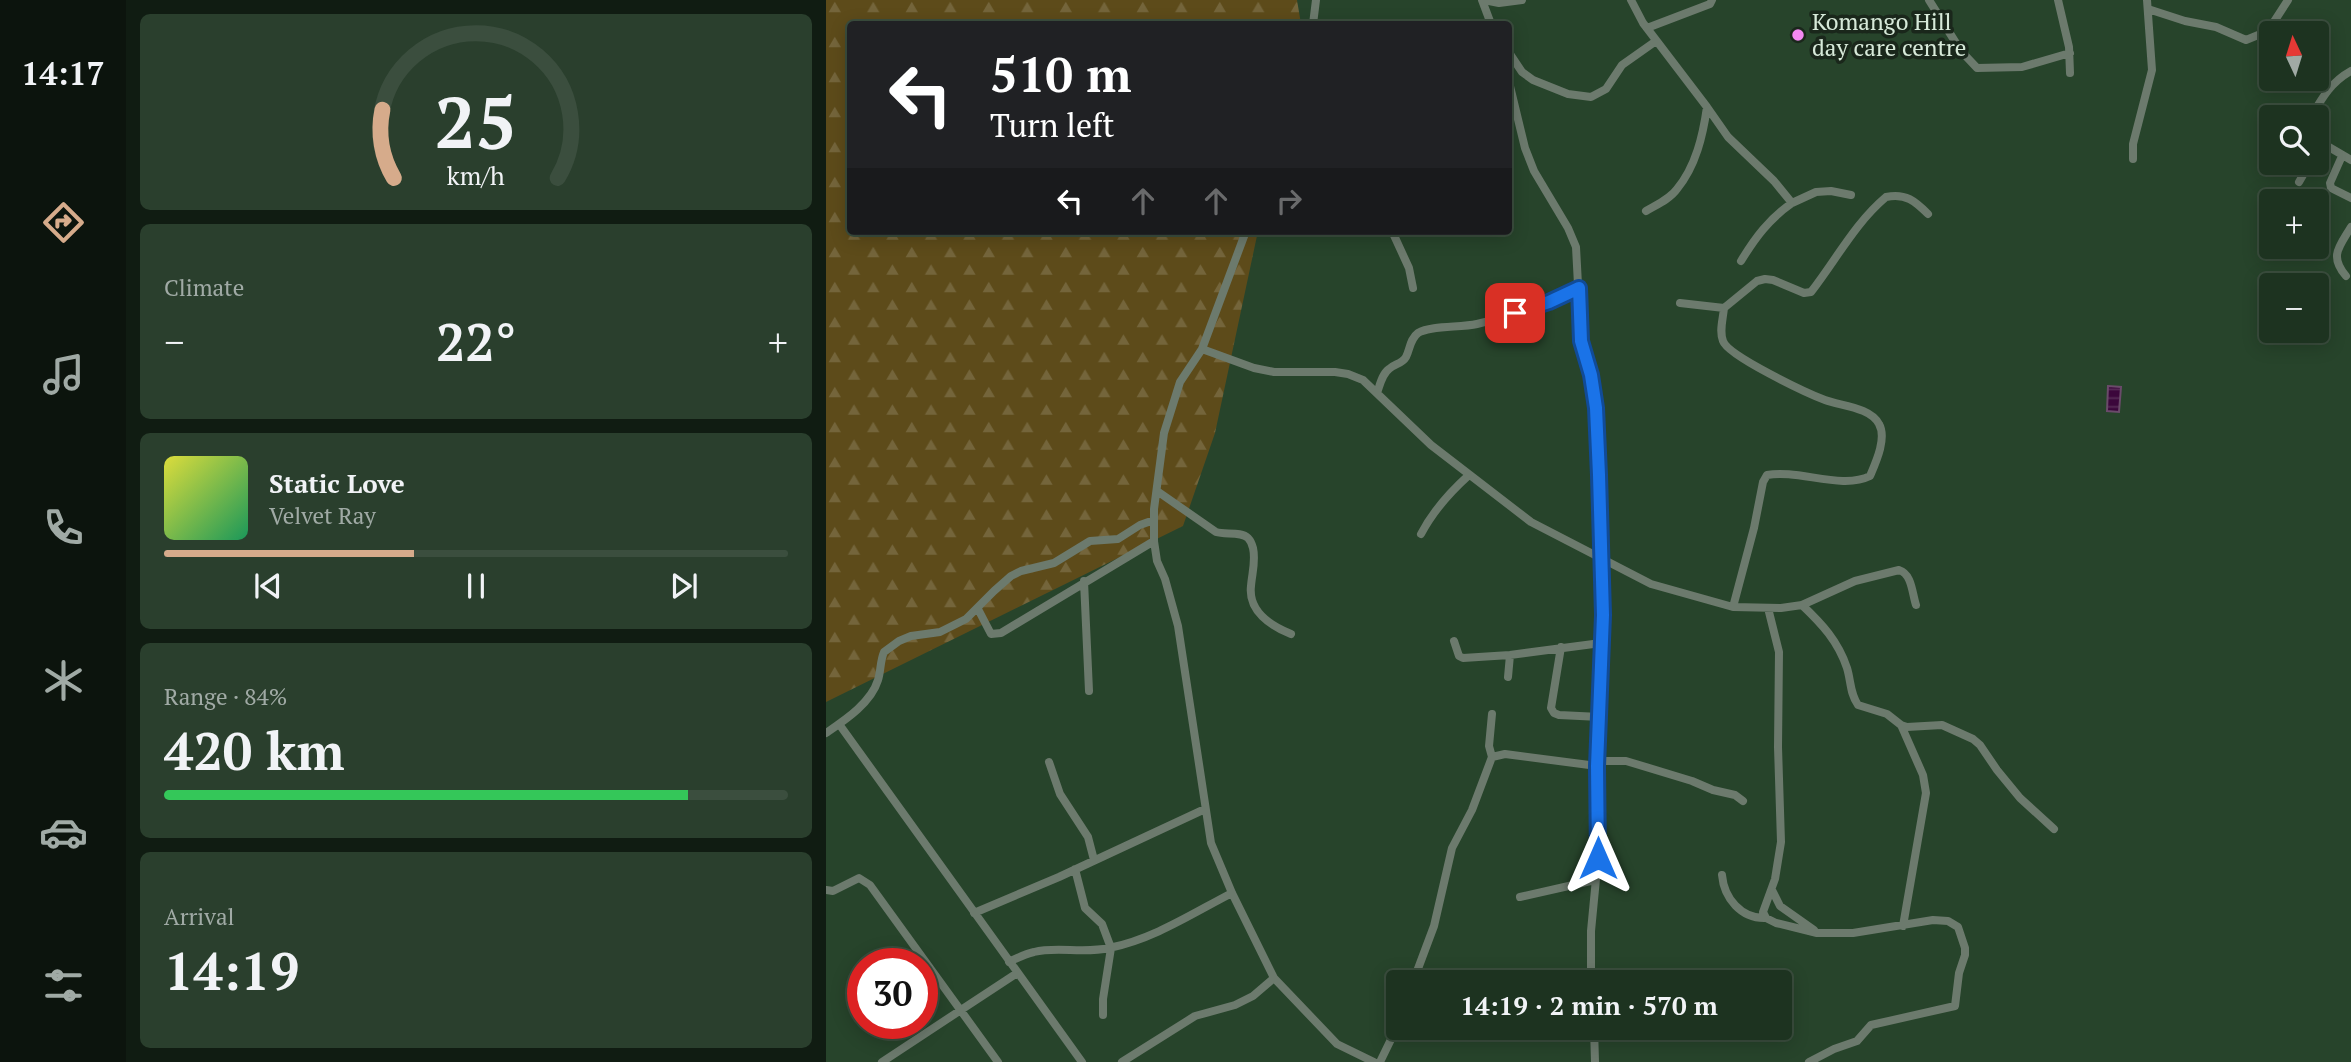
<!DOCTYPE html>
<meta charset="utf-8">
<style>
:root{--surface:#1d3320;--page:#2a3f2d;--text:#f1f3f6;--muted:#a0aaa5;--line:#3b4e3e;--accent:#d6ab8b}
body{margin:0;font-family:"PT Serif",serif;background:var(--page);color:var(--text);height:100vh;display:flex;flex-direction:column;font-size:26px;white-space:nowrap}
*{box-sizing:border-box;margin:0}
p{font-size:23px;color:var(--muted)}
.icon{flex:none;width:38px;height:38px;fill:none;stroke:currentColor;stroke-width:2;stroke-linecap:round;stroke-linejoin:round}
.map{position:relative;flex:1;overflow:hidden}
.sheet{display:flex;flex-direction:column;gap:14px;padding:14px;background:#101c12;width:700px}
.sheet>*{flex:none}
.top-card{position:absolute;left:21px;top:21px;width:665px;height:214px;border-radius:7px;box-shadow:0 4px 18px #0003,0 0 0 2px var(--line);background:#202124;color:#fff;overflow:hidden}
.needle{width:46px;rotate:356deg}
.controls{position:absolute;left:1433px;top:21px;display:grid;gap:14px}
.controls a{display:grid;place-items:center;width:70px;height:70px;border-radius:7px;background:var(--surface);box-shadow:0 4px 18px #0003,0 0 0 2px var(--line);font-size:35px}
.speed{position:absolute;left:21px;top:948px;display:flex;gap:14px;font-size:35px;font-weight:700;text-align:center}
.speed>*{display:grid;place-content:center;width:91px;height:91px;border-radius:50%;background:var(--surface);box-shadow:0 4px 18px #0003,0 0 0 2px var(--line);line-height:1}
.speed .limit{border:10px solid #d22;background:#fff;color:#111}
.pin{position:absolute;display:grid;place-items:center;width:60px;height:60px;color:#fff;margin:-30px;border-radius:14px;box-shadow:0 4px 10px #0006}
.me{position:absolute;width:77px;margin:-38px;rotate:0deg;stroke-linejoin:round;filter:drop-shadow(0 0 5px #0008)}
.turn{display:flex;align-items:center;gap:24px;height:147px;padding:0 28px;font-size:32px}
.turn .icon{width:91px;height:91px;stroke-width:2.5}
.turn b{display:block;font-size:49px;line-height:60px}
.lanes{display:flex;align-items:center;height:66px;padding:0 28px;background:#0003;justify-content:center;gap:35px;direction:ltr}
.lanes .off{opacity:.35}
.big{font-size:52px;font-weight:700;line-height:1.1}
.sheet .widget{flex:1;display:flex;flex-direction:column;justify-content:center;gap:10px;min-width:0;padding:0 24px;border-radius:10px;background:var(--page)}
.sheet .dial{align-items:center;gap:0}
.dial svg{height:182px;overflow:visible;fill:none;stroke:var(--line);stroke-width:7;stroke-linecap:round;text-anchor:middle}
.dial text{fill:var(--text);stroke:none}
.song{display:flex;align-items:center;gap:21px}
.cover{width:84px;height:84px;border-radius:10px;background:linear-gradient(135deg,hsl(60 70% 55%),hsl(150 70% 35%))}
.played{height:7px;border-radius:4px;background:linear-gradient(90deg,var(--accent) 40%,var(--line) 40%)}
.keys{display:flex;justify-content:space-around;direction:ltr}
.heat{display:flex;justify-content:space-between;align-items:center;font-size:38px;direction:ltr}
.charge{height:10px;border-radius:5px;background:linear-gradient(90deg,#34c759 84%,var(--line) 0)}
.trip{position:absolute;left:560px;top:970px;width:406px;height:70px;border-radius:7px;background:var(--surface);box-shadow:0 4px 18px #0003,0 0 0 2px var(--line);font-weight:700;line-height:70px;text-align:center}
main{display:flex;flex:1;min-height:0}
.tabs{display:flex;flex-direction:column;width:126px;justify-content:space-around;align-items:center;background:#0c140d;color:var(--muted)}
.tabs .icon{width:49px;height:49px}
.tabs .selected{color:var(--accent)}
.tabs b{font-size:32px;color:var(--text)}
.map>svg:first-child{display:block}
.forest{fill:url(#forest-firs)}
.water{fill:url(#water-rules);stroke:#6a4b6a;stroke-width:2}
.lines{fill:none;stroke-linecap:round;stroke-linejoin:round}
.minor{stroke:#6c7a6d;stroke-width:8}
.route-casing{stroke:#114b97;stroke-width:18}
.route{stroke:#1a73e8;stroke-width:12}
.poi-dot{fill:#f389f1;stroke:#1a271b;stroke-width:2.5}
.labels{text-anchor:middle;stroke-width:7;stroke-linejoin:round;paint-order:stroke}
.poi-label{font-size:23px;fill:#d7e9d9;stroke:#1a271b;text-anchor:start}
</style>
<main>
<nav class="tabs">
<b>14:17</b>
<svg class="icon selected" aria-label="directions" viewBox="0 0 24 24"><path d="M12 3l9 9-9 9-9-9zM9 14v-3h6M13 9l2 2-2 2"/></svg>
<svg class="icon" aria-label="music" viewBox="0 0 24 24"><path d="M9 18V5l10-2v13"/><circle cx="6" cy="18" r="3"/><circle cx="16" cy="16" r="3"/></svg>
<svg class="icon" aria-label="phone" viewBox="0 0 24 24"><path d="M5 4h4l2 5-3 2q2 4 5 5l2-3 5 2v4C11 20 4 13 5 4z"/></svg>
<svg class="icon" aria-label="climate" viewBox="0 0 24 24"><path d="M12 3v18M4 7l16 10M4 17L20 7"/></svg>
<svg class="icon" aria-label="car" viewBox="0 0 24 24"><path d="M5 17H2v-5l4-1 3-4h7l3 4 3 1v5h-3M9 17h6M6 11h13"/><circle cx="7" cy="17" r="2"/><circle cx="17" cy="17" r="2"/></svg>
<svg class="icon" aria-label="filters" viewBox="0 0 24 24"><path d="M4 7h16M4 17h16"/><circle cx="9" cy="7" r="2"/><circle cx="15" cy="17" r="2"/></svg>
</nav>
<section class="sheet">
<div class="widget dial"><svg viewBox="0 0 100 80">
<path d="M14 69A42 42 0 1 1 86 69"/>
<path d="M14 69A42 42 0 0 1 9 39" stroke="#d6ab8b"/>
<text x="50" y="56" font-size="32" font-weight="700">25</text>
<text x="50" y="72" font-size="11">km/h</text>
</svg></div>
<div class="widget"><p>Climate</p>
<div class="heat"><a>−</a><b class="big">22°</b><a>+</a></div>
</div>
<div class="widget">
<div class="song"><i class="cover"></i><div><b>Static Love</b><p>Velvet Ray</p></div></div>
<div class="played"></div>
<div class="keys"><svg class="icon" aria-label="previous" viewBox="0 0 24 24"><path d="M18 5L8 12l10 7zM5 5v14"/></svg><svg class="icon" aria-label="pause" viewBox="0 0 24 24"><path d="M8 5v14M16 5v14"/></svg><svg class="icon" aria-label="next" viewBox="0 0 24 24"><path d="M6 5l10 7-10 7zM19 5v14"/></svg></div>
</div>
<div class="widget"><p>Range · 84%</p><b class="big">420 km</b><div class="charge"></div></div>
<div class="widget"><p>Arrival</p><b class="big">14:19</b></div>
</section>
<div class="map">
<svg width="1525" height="1062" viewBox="0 0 1525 1062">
<defs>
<pattern id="forest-firs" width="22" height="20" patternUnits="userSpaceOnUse" patternTransform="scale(1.75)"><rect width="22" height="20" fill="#5d4b1a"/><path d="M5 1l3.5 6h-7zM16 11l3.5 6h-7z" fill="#74653b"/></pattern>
<pattern id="water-rules" width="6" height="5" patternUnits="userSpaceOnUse" patternTransform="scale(1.75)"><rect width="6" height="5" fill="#3b073b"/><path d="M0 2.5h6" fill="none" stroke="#572b57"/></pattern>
</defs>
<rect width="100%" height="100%" fill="#27442b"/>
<!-- forest -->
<path class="forest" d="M 0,0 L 471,0 L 475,24 L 24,24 L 24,231 L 432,231 L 389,433 L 357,526 L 0,702 Z"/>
<!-- water -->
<path class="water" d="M 1282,386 L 1295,387 L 1293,412 L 1281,411 Z"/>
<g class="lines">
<!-- minor -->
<path class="minor" d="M 656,0 L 665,24
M 658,0 L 673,3 L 696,0
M 805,0 L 817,23 L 881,107 C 877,135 870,166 851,189 C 844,199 830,205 820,211
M 1103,0 L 1135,51 L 1151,68 L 1196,67 L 1244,53
M 1232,0 L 1243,47 L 1244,73
M 1322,9 L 1359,21 L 1390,27 L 1420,40 L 1442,31 L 1462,0
M 487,24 L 490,0
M 821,28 L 884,4 L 886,0
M 682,51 L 696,72 L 707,80 L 742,94 L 765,97 L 780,89 L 796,65 L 830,41
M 682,78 L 699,148 L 708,171 L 742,228 L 750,247 L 755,341 L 765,375 L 770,408 L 777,615 L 771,766 L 772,858 L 765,931 L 765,982
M 881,107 L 902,137 L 948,181 L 966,203 L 990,192 L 1005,191 L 1025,195
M 1485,117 C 1496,98 1505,82 1525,71
M 1491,140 L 1525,160
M 1516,156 L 1504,183 L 1505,188 L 1525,198
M 1307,159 L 1307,144 L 1326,70 L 1321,0
M 1473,182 L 1484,163
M 420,231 L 376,349 L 354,382 L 338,433 L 328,509 L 328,541 L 331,561 L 339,579 L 352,626 L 385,843 L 406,893 L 448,978 L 511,1044 L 548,1062
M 566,231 L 583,268 L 587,288
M 915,261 C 929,238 943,219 966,203
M 1520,276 C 1503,256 1513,247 1525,227
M 854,303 L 898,308
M 376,349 L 428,368 L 448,372 L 509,372 L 522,374 L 537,380 L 605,445 L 705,522 L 825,584 L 907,607 L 955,608 L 976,605 L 1029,581 L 1073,570 C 1086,574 1086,593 1090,605
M 551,393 C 554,385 556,374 563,369 C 568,364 576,364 580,357 C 584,349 584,339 592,333 C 606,325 634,328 651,324 C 686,316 721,304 753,288
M 331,491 L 390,532 C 399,535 415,531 422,538 C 425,541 426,544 427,548 C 430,561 426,573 425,586 C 422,611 445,626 465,634
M 595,534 C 607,511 623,493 643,475
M 258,581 L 263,691
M 976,605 C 996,624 1012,641 1021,668 C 1025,681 1024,694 1032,705 L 1061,714 L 1075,725 L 1081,727 L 1116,725 L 1147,739 L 1154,745 L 1171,770 L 1194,798 L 1228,829
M 907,607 L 928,528 L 937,482 L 941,475 C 972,469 1016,490 1044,476 C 1050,462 1061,438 1053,424 C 1044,407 1015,406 999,400 C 981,393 902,356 897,341 C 893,331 897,319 898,308 L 931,281 L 939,279 L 947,280 L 978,293 L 985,292 C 1010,260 1029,223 1060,197 C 1080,193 1089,201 1102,214
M 942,608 L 953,652 L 952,747 L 955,842 L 949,879 L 937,912 L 940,918 L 950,923 L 991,933 L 1027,933 L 1107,920 L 1122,921 L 1132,927 L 1139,948 L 1139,955 L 1133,973 L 1129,1006 L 1045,1025 L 1031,1041 L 1008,1049 L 983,1062
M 152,609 L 165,634 L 175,633 L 328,541
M 628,641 L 633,656 L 637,658 L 684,655 L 775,643
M 735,647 L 725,708 L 728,713 L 733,715 L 774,717
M 682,677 L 684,655
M 13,724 L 256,1062
M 1075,725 L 1097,775 L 1100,793 L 1077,926
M 0,733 C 19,720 45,703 52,680 C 55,671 54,661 58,652 L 73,641 L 85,636 L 114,632 L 140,619 L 168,591 L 185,576 L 195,571 L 228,563 L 264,541 L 292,539 L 314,525 L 328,520
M 666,757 L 663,746 L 666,714
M 772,761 L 800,761 L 866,781 L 887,790 L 909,795 L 917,801
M 223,762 L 234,794 L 262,837 L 268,860
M 249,869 L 259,908 L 276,924 L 285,948 L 277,999 L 277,1015
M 896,875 C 898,898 915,919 940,918
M 0,890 L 7,891 L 33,878 L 44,885 L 172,1062
M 946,890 L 954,906 L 988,930
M 694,897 L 769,880
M 148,913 L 233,877 L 379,809
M 183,962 C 191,958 199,954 208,952 C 231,946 257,954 283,948 C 328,939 367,913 406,893
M 587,982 L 608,926 L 626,848 L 646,810 L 666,757 L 679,754 L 771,766
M 768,1027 L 769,1062
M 56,1062 L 191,973
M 296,1062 L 369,1016 L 409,1005 L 427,996 L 448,978
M 554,1062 L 572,1025"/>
</g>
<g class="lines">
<defs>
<path id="route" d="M 689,313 L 723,302 L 753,288 L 755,341 L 765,375 L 770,408 L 773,475 L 777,615 L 771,766 L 772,858"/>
</defs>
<!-- route casing -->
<use href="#route" class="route-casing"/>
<!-- route -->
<use href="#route" class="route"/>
</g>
<!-- markers -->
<circle class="poi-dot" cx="972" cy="35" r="7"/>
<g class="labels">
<!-- poi labels -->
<g class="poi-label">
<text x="986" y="30">Komango Hill<tspan x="986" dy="26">day care centre</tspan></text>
</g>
</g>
</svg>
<div class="controls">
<a><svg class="needle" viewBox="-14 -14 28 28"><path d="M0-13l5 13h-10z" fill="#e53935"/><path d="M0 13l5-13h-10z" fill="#a0aaa5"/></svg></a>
<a><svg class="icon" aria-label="search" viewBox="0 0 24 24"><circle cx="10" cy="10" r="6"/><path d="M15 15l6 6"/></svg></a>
<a>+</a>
<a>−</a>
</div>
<div class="speed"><div class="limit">30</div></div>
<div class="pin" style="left:689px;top:313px;background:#d93025"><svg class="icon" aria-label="arrive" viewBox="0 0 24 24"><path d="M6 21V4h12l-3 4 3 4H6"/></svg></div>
<svg class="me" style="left:772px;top:858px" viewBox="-20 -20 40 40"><path d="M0-17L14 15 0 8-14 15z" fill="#1a73e8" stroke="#fff" stroke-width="4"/></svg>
<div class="trip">14:19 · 2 min · 570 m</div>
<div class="top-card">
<div class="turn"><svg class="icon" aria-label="left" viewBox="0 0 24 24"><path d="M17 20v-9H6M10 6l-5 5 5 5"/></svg><div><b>510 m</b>Turn left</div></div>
<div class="lanes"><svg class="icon" aria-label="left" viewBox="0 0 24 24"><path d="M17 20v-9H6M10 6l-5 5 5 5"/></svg><svg class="icon off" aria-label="ahead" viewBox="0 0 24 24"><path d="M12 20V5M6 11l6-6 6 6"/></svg><svg class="icon off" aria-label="ahead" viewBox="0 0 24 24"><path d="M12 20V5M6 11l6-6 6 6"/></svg><svg class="icon off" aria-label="right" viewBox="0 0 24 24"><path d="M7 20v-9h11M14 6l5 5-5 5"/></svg></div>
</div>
</div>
</main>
